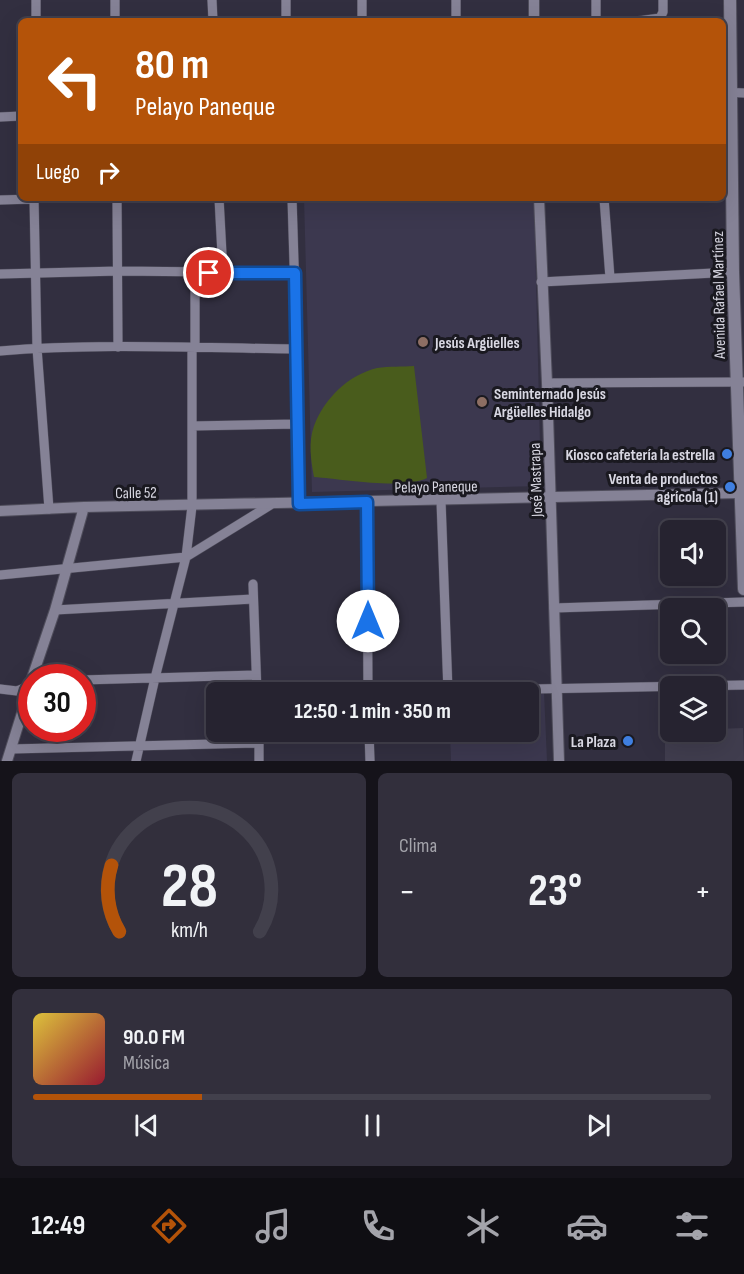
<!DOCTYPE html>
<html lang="es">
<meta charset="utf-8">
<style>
:root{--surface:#262330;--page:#322f3c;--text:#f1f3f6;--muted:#a4a4ab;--line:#42404c;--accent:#b45309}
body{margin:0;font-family:"Sofia Sans Condensed",sans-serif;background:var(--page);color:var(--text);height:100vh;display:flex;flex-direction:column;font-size:22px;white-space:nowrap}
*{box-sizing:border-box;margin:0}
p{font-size:20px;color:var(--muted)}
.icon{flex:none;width:33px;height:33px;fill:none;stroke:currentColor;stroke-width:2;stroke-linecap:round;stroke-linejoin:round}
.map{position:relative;height:761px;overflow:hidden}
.drawer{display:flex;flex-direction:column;gap:12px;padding:12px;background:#15131a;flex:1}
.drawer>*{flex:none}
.guide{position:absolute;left:18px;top:18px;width:708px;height:183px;border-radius:9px;box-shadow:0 6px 24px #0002,0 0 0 2px var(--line);background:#b45309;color:#fff;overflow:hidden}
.controls{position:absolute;left:660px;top:520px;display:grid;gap:12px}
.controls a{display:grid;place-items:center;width:66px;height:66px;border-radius:9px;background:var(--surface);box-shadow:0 6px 24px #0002,0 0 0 2px var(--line);font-size:30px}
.speed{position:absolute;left:18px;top:664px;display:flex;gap:12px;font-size:30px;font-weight:700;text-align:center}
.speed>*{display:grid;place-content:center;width:78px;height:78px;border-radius:50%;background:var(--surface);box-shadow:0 6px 24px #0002,0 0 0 2px var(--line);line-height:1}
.speed .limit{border:9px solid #d22;background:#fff;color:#111}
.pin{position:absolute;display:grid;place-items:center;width:51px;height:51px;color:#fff;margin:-26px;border:3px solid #fff;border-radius:50%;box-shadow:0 2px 6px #0007}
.me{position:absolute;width:66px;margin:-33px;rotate:0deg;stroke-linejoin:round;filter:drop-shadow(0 0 4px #0008)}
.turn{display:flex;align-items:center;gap:21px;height:126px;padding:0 18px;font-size:27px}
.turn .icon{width:78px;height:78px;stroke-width:2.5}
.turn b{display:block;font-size:42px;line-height:51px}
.then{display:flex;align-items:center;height:57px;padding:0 18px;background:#0003;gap:12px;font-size:22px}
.big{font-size:45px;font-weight:700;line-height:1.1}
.drawer .tile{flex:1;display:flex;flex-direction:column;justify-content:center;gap:9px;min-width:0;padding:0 21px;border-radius:9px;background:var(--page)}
.drawer .dial{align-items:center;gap:0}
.dial svg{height:156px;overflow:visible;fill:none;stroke:var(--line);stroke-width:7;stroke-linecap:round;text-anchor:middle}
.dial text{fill:var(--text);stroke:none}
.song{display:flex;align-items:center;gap:18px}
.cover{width:72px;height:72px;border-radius:9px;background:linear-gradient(135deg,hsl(50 70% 55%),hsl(350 70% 35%))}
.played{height:6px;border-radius:3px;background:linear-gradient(90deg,var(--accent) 25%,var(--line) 25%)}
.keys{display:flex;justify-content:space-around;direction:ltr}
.heat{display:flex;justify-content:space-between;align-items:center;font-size:33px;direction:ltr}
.drawer .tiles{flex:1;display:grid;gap:12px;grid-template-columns:1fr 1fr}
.tile:last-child{grid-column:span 2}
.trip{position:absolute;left:206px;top:682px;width:333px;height:60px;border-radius:9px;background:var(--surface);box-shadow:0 6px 24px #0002,0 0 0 2px var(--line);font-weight:700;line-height:60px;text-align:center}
.tab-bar{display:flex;height:96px;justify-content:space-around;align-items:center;background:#0f0e13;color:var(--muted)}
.tab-bar .icon{width:42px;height:42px}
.tab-bar .active{color:var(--accent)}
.tab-bar b{font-size:27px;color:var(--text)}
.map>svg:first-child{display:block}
.built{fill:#3c384f}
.medical{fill:#403d4e}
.green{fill:#495c1c}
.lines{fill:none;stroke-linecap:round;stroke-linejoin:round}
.minor-casing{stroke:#4f4d5b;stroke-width:10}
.tertiary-casing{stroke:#4f4d5b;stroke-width:12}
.secondary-casing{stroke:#4f4d5b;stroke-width:14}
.minor{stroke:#858296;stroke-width:9}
.tertiary{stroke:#858296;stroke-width:10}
.secondary{stroke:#858296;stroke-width:12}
.route-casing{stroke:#114b97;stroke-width:15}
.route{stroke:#1a73e8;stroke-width:10}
.education-dot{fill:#8d6e63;stroke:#1a1920;stroke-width:2}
.shop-dot{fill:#3f7fe0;stroke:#1a1920;stroke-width:2}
.labels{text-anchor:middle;stroke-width:6;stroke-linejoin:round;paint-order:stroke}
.street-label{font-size:16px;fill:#d8d7e2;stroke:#1a1920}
.poi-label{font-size:16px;font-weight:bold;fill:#d8d7e2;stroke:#1a1920;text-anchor:end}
</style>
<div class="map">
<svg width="744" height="761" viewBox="0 0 744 761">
<rect width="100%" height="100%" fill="#322f40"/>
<!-- built -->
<path class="built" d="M 304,198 L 534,198 L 541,486 L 312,492 Z
M 544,692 L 547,761 L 451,761 L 450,732 L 528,732 L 528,693 Z"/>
<!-- medical -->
<path class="medical" d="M 743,728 L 744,761 L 665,761 L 665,730 L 670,730 L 670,732 L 716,732 L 716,729 Z"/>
<!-- green -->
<path class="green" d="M 414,366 L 427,478 C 403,490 342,479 314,477 C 311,461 308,442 314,426 C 324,399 348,375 377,368 C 389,366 402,367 414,366 Z"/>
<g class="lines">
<defs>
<path id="minor" d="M 212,0 L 213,21
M 286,0 L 286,21
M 362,0 L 362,21
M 596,0 L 596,21
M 36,21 L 36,0
M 115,21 L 115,0
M 456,21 L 456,0
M 638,21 L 660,18 L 663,12 L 663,0
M 723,92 L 744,93
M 0,117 L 21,116
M 34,198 L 37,348 L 49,509
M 117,198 L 118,347
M 219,198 L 223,273
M 292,198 L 299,424 L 299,504
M 604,198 L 610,278
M 0,200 L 34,199
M 0,274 L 119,271 L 295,273
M 541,282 L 733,272
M 195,348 L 195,273
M 0,351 C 99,343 198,348 297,349
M 547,383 L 744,382
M 192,426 L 299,424
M 441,501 L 448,691
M 367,502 L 368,693
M 0,575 L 186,557 L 272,504
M 253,584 L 257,693
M 554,608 L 744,602
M 55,610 L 253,599
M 82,680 L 256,675
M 0,689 L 17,691 L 32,685
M 368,692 L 744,685
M 259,732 L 259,761
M 369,732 L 370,761
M 11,749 L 259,743
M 136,761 L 155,678 L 186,557 L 192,506 L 192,348"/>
<path id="tertiary" d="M 534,21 L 534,0
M 539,198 L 547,383 L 559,761
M 0,511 L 84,507 L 741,493
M 32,678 L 55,610 L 84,507
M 7,761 L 32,681"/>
<path id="secondary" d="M 730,0 L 733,272 L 744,589"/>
</defs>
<!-- minor casing -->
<use href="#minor" class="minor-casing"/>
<!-- tertiary casing -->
<use href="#tertiary" class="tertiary-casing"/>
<!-- secondary casing -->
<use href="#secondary" class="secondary-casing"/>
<!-- minor -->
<use href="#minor" class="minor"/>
<!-- tertiary -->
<use href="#tertiary" class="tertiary"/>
<!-- secondary -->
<use href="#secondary" class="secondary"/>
</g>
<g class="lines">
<defs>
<path id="route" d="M 209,273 L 295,273 L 299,504 L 367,502 L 368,621"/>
</defs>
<!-- route casing -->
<use href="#route" class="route-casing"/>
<!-- route -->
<use href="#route" class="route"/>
</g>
<!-- markers -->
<g class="education-dot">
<circle cx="423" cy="342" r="6"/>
<circle cx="482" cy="402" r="6"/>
</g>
<g class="shop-dot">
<circle cx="727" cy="454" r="6"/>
<circle cx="730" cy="487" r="6"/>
<circle cx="628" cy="741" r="6"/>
</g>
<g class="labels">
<!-- street labels -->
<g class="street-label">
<text transform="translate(718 295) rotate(-91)" y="6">Avenida Rafael Martínez</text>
<text transform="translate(535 480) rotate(-92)" y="6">José Mastrapa</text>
<text transform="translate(436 486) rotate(-1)" y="6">Pelayo Paneque</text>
<text transform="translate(136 492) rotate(-1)" y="6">Calle 52</text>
</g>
<!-- poi labels -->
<g class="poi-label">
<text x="435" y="348" text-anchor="start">Jesús Argüelles</text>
<text x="494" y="399" text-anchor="start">Seminternado Jesús<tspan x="494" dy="18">Argüelles Hidalgo</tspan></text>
<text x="715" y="460">Kiosco cafetería la estrella</text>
<text x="718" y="484">Venta de productos<tspan x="718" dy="18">agrícola (1)</tspan></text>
<text x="616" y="747">La Plaza</text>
</g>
</g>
</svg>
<div class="controls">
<a><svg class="icon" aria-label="sound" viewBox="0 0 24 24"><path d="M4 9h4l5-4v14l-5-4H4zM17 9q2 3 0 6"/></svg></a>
<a><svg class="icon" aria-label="search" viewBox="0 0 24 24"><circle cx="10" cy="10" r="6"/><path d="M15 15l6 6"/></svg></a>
<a><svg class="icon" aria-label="layers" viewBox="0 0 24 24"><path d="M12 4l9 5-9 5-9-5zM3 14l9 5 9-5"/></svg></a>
</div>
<div class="speed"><div class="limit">30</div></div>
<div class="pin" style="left:209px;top:273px;background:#d93025"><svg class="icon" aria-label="arrive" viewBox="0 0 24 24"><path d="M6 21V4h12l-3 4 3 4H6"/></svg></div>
<svg class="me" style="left:368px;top:621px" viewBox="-20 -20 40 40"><circle r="19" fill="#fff"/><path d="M0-13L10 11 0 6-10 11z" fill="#1a73e8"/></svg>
<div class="trip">12:50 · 1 min · 350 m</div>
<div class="guide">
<div class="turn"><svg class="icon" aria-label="left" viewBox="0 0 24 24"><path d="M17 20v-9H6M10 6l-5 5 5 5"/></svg><div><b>80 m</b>Pelayo Paneque</div></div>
<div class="then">Luego<svg class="icon" aria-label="right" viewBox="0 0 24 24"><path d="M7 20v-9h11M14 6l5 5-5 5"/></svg></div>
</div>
</div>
<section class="drawer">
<div class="tiles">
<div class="tile dial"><svg viewBox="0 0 100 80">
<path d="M14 69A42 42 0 1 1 86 69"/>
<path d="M14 69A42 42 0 0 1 10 35" stroke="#b45309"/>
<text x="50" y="56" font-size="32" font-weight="700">28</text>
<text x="50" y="72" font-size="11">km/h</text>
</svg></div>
<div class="tile"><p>Clima</p>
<div class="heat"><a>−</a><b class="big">23°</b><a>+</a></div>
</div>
<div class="tile">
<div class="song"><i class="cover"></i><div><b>90.0 FM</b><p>Música</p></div></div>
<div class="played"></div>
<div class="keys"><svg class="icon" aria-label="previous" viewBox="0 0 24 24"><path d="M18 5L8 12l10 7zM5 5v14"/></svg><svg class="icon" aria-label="pause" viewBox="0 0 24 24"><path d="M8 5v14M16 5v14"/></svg><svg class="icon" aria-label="next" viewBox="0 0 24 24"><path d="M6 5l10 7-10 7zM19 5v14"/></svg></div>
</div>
</div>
</section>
<nav class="tab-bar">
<b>12:49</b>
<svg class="icon active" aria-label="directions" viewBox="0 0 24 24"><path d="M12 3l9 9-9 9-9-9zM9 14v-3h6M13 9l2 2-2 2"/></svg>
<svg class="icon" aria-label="music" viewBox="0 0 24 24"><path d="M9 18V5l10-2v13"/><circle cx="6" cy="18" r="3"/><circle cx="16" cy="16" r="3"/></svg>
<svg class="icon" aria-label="phone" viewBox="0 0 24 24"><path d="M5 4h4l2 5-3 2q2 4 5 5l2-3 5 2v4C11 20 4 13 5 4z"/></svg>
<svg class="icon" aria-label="climate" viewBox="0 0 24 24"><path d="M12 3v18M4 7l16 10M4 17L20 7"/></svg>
<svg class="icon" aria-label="car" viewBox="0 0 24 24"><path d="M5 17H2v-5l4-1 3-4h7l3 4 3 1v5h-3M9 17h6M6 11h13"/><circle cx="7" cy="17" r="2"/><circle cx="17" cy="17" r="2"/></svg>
<svg class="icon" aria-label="filters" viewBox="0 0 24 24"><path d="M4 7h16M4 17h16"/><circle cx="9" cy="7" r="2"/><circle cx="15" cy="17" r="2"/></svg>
</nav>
